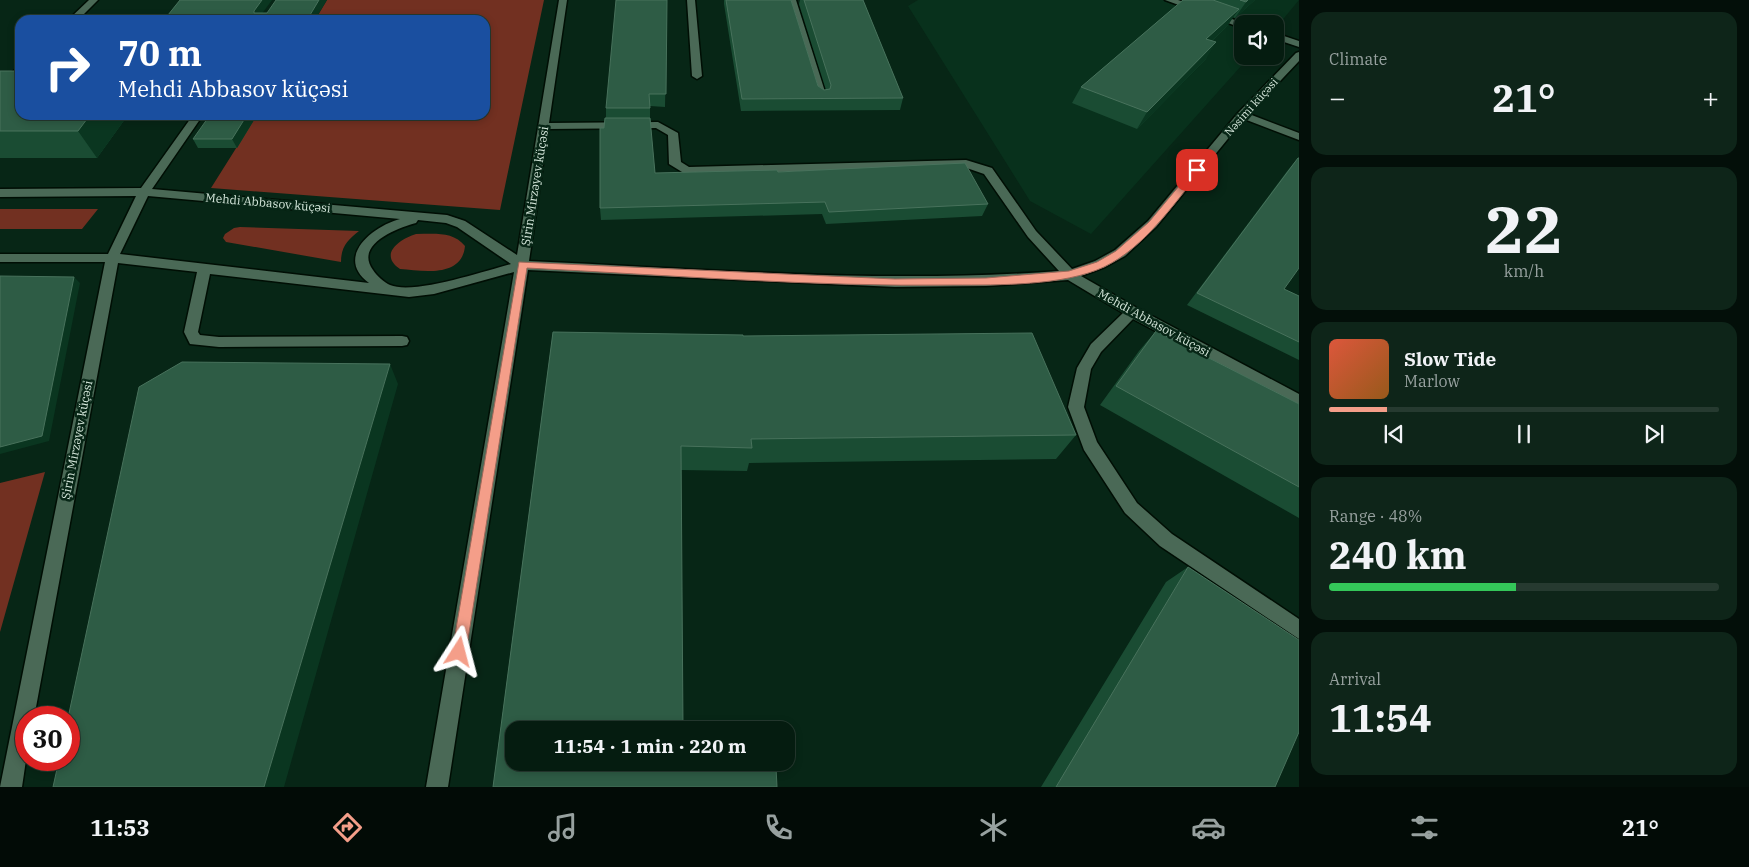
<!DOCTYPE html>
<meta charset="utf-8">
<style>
:root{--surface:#051c10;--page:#0e2519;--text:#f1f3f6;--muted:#97a19f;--line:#263a30;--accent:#f49e89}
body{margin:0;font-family:"IBM Plex Serif",serif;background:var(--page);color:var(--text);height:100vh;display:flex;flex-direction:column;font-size:19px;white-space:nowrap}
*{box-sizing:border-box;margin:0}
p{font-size:16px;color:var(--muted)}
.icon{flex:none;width:28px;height:28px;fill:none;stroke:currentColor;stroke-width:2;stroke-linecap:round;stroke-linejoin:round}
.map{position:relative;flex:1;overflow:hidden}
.panel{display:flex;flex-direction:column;gap:12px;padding:12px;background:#030f09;width:450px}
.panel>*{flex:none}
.banner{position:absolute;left:15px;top:15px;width:475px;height:105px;border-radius:15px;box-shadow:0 2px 8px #0003,0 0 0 1px var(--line);background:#1a4fa0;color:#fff;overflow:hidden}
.tools{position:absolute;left:1234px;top:15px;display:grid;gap:10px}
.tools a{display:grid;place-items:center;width:50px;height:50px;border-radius:10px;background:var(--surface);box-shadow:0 2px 8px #0003,0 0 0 1px var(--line);font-size:25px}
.speed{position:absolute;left:15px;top:706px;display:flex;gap:10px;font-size:25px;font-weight:700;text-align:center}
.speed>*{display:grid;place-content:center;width:65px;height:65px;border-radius:50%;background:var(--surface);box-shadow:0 2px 8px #0003,0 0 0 1px var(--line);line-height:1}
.speed .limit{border:8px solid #d22;background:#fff;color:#111}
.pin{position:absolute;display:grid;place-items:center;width:42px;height:42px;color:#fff;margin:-21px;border-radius:10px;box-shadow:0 2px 8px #0006}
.me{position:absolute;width:55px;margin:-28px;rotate:9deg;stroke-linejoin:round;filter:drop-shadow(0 0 4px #0008)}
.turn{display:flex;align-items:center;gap:18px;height:105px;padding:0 20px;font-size:22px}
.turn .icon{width:65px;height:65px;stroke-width:2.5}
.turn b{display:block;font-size:35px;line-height:42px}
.big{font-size:38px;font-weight:700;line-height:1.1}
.panel .widget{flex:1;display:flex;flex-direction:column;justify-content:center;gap:8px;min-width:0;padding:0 18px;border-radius:15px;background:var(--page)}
.panel .dial{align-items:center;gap:0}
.dial b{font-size:65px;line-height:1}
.song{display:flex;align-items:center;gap:15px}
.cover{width:60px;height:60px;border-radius:8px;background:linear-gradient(135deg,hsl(10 70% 55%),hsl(30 70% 35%))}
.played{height:5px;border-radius:2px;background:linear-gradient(90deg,var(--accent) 15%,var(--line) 15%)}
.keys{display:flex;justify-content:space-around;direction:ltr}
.heat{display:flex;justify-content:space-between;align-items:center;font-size:28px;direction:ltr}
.charge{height:8px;border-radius:4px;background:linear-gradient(90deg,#34c759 48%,var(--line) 0)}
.trip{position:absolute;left:505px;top:721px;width:290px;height:50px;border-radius:15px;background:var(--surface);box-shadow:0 2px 8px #0003,0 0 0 1px var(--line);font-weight:700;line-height:50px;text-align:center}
.tabs{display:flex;height:80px;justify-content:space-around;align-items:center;background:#020b06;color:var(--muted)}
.tabs .icon{width:35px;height:35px}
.tabs .active{color:var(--accent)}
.tabs b{font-size:22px;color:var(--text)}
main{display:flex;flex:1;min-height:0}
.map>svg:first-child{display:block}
.built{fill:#08311c}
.green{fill:#723021}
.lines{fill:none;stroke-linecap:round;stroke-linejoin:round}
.minor-casing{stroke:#000e04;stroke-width:3}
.minor{fill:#4a6956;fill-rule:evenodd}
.wall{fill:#1a4c33}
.shaded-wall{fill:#0a3620}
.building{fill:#2e5c45;stroke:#48725c}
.route{fill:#f49e89;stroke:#9f6759}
.labels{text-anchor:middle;stroke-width:5;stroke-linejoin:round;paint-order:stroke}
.far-street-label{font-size:11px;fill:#d4e6da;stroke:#072616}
.street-label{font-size:12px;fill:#d4e6da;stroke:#072616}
</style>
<main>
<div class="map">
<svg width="1299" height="787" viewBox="0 0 1299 787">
<rect width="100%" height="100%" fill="#072616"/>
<!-- built -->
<path class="built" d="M 918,0 L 1299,0 L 1275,29 L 1275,24 L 1242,24 L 1242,56 L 1250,56 L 1091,234 L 1030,201 L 908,6 Z"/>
<!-- green -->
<path class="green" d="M 327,0 L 544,0 L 500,210 L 211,188 L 257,115 L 485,115 L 485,20 L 315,20 Z
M 0,209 L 98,209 L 82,229 L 0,229 Z
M 240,227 L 359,231 C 348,240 341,246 341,262 L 226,242 L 223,238 L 225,234 L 234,228 Z
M 416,234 C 434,234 453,231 465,246 C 462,278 423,271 400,269 C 378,254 400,239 416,234 Z
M 45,472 L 0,632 L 0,483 Z"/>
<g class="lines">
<defs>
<path id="minor" d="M 89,0 L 98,0 L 78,20 L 68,20 Z
M 559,0 L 567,0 L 549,123 L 658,122 L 678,133 L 681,162 L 689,167 L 966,160 L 992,168 L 1036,231 L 1072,269 L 1095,261 L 1115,250 L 1148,221 L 1238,113 L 1296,53 L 1299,52 L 1299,61 L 1249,114 L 1299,133 L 1299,140 L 1244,119 L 1156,227 L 1125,256 L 1105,267 L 1081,276 L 1137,308 L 1299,394 L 1299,407 L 1133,319 L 1101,352 L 1091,369 L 1084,407 L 1097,442 L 1137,503 L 1172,534 L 1299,619 L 1299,639 L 1160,546 L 1125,513 L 1084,450 L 1068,407 L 1077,368 L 1091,344 L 1123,313 L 1068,280 L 986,286 L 895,287 L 528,270 L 448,787 L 426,787 L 514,272 L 434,294 L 409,297 L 210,274 L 198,332 L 200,335 L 219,337 L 402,336 L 407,337 L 409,341 L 407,345 L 402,346 L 219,347 L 190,344 L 184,332 L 197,272 L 118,263 L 34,718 L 26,718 L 26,760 L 22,787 L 0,787 L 105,262 L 0,262 L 0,254 L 108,254 L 136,196 L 0,197 L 0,189 L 141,188 L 193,115 L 203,115 L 152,189 L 447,215 L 465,221 L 517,255 ZM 656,128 L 668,135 L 669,164 L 687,175 L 961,166 L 984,174 L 1028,237 L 1059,271 C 882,284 706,269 529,261 L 548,129 ZM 148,196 L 400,219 C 373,226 334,257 369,283 L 120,254 ZM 418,220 L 446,223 L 457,227 L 511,264 C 484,271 414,295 390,285 C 385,283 376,275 373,270 C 354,244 398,228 416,223 Z
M 687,0 L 695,0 L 702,76 L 697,79 L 692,76 Z
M 788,0 L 796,0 L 827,98 L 826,100 L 822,101 L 817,98 Z
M 1165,0 L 1178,0 L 1246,24 L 1242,24 L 1242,28 L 1239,27 Z
M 1275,33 L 1299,41 L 1299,47 L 1275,39 Z
M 20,66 L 20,74 L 4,89 L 0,90 L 0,82 Z"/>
</defs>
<!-- minor casing -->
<use href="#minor" class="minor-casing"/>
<!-- minor -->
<use href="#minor" class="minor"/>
</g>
<!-- wall -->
<path class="wall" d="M 667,0 L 665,107 L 650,106 L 650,118 L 655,173 L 778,172 L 988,204 L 982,216 L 826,224 L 822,214 L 601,220 L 600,208 L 604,128 L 606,118 L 606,108 Z
M 724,0 L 791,0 L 818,86 L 824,90 L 826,90 L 799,4 L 800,0 L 863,0 L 903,98 L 900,110 L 741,111 L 724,4 Z
M 1183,0 L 1255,0 L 1235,18 L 1233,17 L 1228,25 L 1212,41 L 1206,59 L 1137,129 L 1072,103 L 1081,87 Z
M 0,71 L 128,115 L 97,158 L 0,158 Z
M 257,115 L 237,148 L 198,148 L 193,139 Z
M 1298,158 L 1284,289 L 1299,296 L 1299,360 L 1187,305 L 1288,170 Z
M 1156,331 L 1299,404 L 1299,518 L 1100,405 L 1139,351 Z
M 553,332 L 1076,435 L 1056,459 L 749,463 L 747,471 L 681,470 L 493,787 Z
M 1188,567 L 1275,787 L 1041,787 L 1166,582 Z"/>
<!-- shaded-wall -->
<path class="shaded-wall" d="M 262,0 L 272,0 L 258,19 L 254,13 L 254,11 Z
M 319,0 L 327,0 L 315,20 L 307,20 Z
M 1248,0 L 1255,0 L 1235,18 L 1246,2 Z
M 1239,9 L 1228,25 L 1196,56 L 1206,39 Z
M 1216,42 L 1206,59 L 1137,129 L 1147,112 Z
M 90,115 L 128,115 L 97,158 L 78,131 Z
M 247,115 L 257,115 L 237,148 L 232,139 Z
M 74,277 L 80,283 L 49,441 L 0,454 L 0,447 Z
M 390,364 L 398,384 L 284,787 L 264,787 Z"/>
<!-- building -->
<path class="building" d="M 180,0 L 262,0 L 254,11 L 254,13 L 267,13 L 276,0 L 319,0 L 307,20 L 164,20 Z
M 616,0 L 667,0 L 666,94 L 649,94 L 650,108 L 606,108 Z
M 726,0 L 791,0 L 818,86 L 824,90 L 830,89 L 831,85 L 804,0 L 863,0 L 903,98 L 742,99 Z
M 1183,0 L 1213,0 L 1239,9 L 1206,39 L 1216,42 L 1147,112 L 1081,87 Z
M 1240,0 L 1248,0 L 1246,2 Z
M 0,71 L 20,71 L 20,115 L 90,115 L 78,131 L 0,131 Z
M 210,115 L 247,115 L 232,139 L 193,139 Z
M 605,118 L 650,118 L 655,173 L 777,170 L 778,172 L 965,163 L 988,204 L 829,212 L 825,202 L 600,208 L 600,128 L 604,128 Z
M 1298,158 L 1299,158 L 1299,268 L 1284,289 L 1299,296 L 1299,342 L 1197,293 Z
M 0,276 L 74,277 L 42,436 L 0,447 Z
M 1156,331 L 1299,404 L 1299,487 L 1116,386 Z
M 553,332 L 743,335 L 743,336 L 1032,333 L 1076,435 L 751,439 L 752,448 L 681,446 L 683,730 L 514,730 L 514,762 L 683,762 L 683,766 L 776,767 L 777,787 L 493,787 Z
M 182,362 L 390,364 L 264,787 L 53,787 L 59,760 L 69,760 L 68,718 L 139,387 Z
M 1188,567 L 1299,640 L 1299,732 L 1275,787 L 1056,787 Z"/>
<!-- route -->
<path class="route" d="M 1197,167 L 1201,170 L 1200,172 C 1172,206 1145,247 1104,267 C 1063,286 999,285 954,285 C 812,287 669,275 527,268 L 466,652 L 464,657 L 459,659 L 454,657 L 452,652 L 519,262 L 895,279 L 986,278 L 1069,271 L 1097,262 L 1116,251 L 1149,222 L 1194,168 Z"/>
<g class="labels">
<!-- far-street labels -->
<g class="far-street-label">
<text transform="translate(1251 107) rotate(-48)" y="4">Nəsimi küçəsi</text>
</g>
<!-- street labels -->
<g class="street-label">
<text transform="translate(535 186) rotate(-81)" y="4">Şirin Mirzəyev küçəsi</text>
<text transform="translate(268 203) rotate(5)" y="4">Mehdi Abbasov küçəsi</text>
<text transform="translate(1154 323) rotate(29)" y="4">Mehdi Abbasov küçəsi</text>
<text transform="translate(77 440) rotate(-79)" y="4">Şirin Mirzəyev küçəsi</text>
</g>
</g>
</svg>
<div class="tools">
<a><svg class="icon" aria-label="sound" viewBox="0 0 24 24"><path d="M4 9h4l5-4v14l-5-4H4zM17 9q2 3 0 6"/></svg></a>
</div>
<div class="speed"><div class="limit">30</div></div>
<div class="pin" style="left:1197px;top:170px;background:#d93025"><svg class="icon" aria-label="arrive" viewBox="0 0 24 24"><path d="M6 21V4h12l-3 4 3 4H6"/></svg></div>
<svg class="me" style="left:459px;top:652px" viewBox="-20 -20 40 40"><path d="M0-17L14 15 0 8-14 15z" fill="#f49e89" stroke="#fff" stroke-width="4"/></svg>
<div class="trip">11:54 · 1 min · 220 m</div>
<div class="banner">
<div class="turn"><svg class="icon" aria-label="right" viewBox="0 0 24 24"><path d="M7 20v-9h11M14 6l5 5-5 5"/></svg><div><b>70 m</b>Mehdi Abbasov küçəsi</div></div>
</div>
</div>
<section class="panel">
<div class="widget"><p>Climate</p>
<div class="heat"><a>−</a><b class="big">21°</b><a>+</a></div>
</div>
<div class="widget dial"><b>22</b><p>km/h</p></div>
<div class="widget">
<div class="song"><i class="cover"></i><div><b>Slow Tide</b><p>Marlow</p></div></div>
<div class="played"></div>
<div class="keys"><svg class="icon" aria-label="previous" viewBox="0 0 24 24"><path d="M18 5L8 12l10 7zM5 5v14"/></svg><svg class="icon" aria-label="pause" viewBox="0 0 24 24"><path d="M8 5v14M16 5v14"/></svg><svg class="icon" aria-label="next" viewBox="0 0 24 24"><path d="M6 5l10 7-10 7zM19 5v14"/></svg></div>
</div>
<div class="widget"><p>Range · 48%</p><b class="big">240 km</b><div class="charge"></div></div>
<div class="widget"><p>Arrival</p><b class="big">11:54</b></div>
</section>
</main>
<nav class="tabs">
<b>11:53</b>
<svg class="icon active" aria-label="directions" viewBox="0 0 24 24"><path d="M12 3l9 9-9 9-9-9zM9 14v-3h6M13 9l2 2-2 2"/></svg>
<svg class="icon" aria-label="music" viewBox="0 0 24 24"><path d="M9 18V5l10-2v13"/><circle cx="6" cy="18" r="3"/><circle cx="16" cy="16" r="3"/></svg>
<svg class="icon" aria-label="phone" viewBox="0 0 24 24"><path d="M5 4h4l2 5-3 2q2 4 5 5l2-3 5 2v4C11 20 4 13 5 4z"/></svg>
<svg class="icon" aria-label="climate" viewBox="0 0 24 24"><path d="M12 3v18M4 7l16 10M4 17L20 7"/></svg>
<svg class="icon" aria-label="car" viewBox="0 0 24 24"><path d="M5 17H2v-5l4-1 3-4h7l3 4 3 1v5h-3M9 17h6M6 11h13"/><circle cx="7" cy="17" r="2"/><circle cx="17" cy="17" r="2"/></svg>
<svg class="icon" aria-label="filters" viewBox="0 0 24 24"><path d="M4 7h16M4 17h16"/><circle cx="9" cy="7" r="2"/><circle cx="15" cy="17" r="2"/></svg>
<b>21°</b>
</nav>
